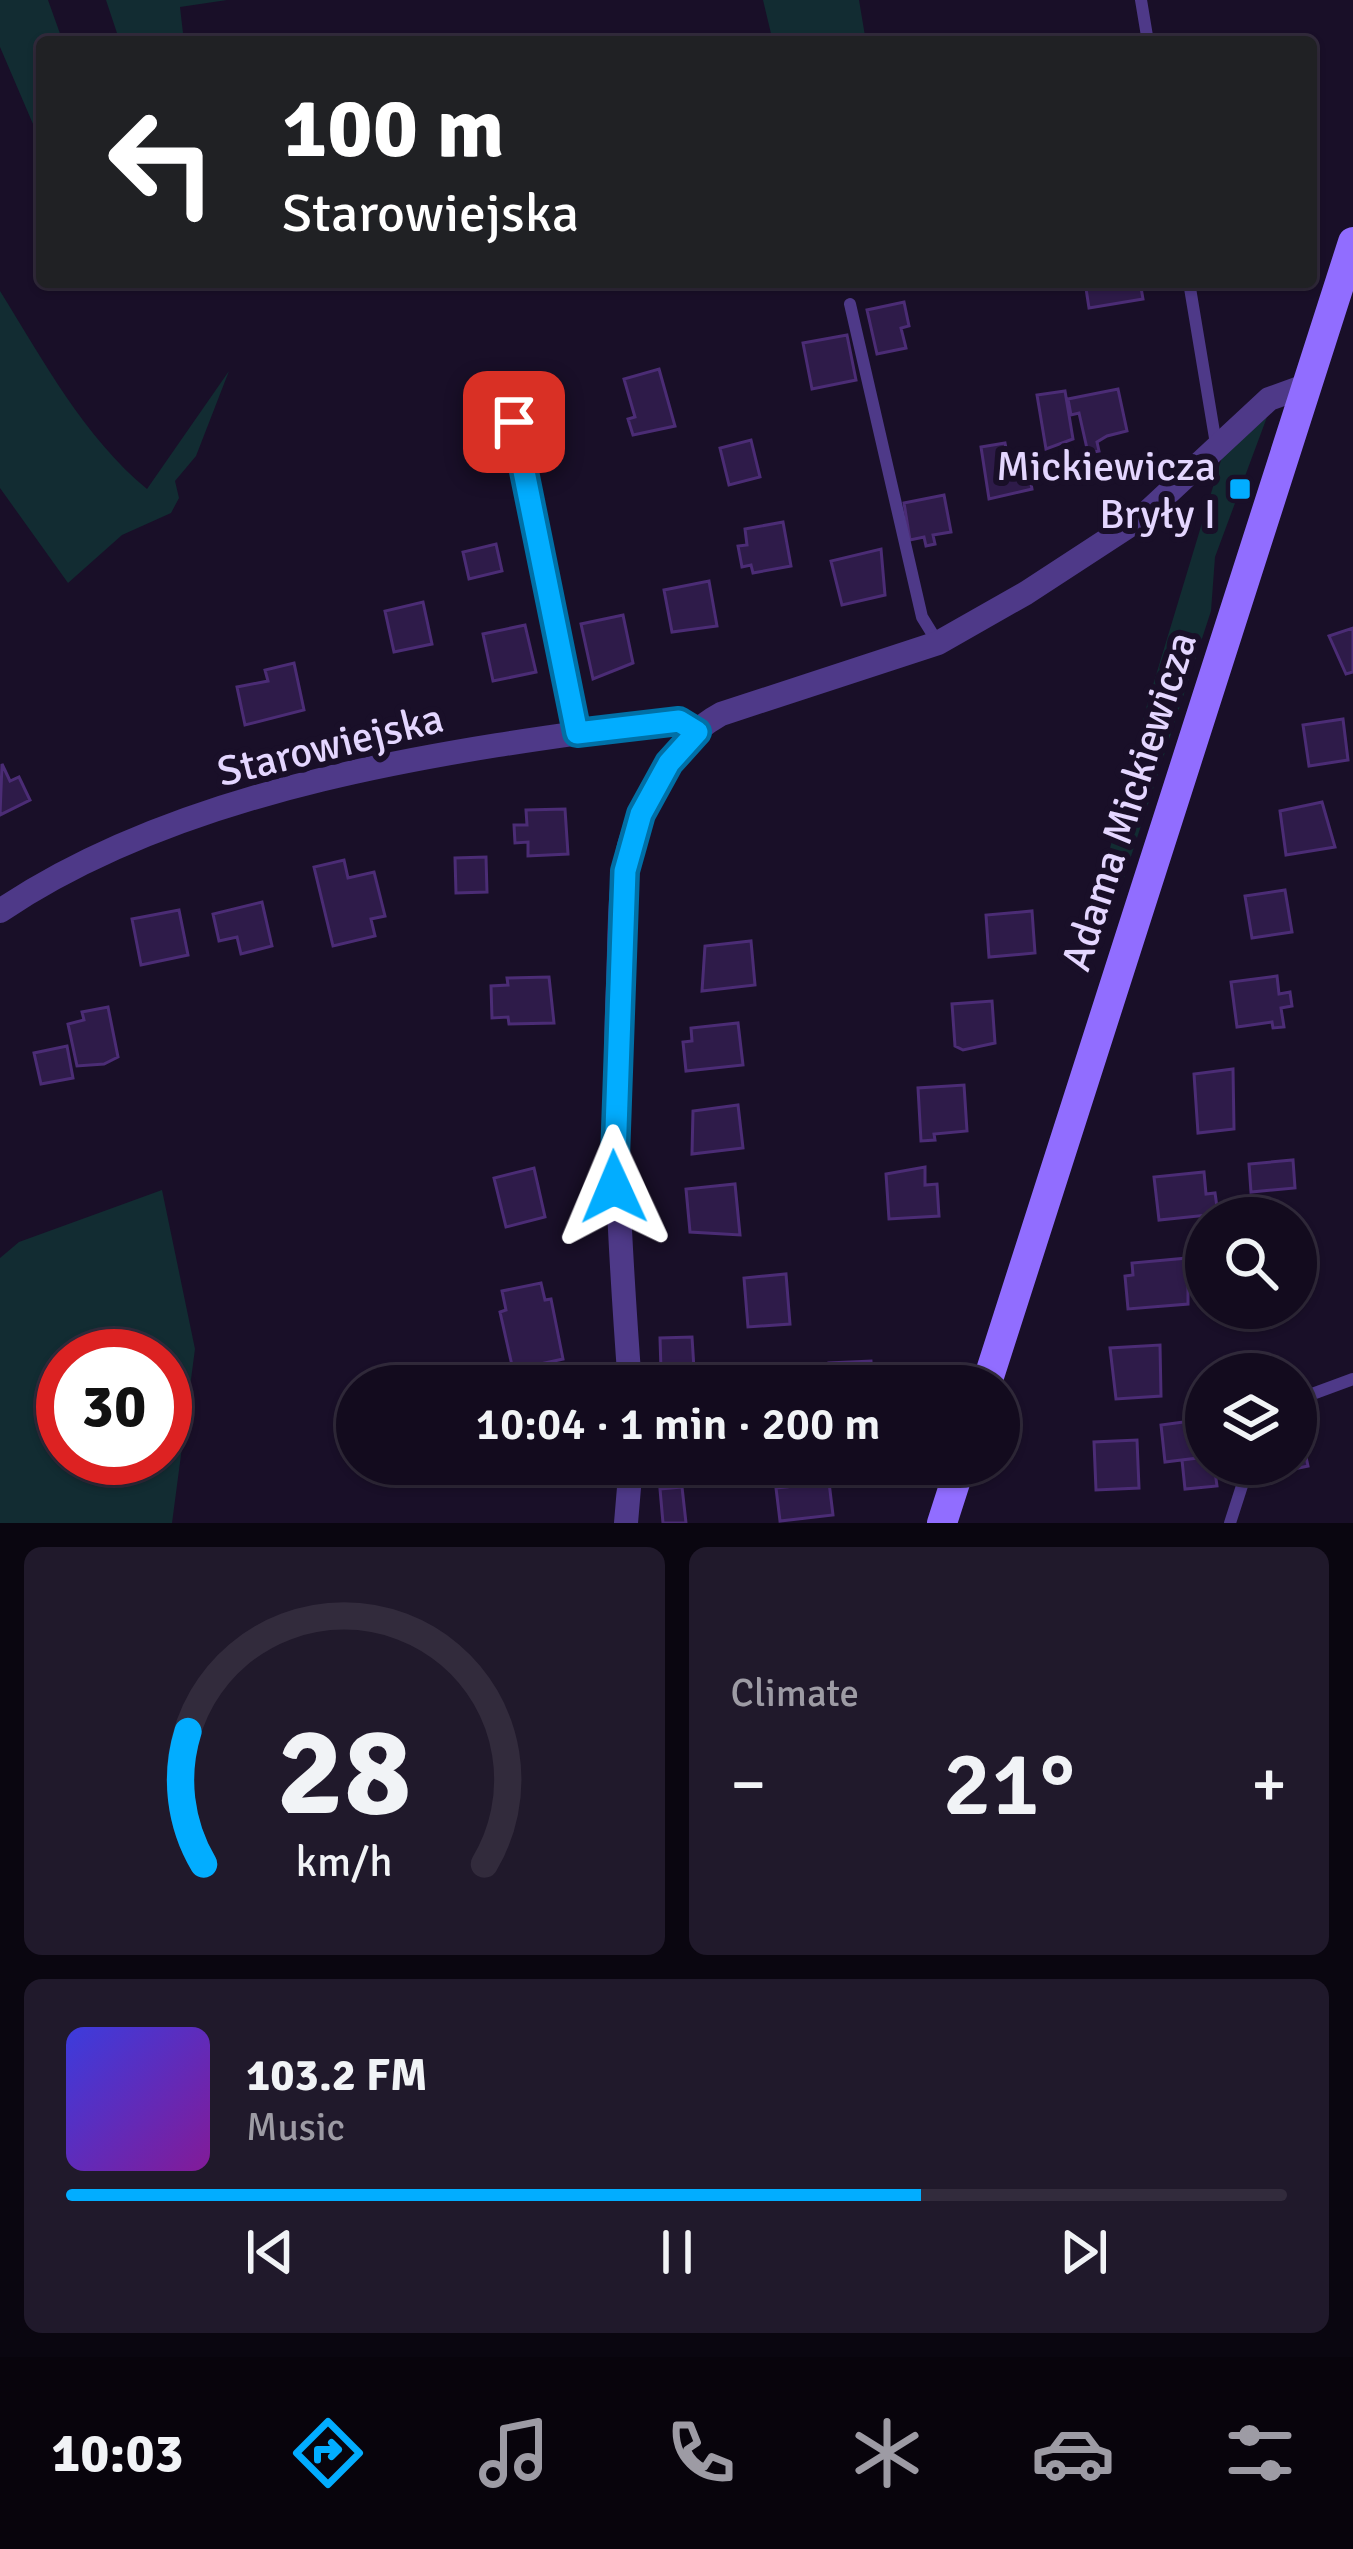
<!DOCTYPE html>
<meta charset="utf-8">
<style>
:root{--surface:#130b1e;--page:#20192b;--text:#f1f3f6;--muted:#9d9ba4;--line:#322b3c;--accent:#02adff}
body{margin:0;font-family:Signika,sans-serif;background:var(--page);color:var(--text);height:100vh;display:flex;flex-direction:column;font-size:45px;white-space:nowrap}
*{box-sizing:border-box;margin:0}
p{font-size:39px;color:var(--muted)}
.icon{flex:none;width:66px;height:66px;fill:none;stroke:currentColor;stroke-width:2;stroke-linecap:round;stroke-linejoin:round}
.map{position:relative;height:1523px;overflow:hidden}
.panel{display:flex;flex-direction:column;gap:24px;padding:24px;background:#0a0610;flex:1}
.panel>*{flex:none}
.guide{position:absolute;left:36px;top:36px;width:1281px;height:252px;border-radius:12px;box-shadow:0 3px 9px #0004,0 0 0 3px var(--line);background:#202124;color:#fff;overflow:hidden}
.buttons{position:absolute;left:1185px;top:1197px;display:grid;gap:24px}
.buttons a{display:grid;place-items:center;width:132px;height:132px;border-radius:50%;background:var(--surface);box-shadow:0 3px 9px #0004,0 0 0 3px var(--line);font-size:60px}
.speed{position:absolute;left:36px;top:1329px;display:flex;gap:24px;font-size:60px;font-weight:700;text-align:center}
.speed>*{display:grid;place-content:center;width:156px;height:156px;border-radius:50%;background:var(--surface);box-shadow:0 3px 9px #0004,0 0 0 3px var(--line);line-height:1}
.speed .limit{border:18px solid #d22;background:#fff;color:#111}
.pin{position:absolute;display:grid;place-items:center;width:102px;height:102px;color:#fff;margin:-51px;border-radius:24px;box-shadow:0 6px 18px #0006}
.me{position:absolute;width:132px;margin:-66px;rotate:359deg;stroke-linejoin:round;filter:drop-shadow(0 0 9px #0008)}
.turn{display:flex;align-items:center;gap:42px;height:252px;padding:0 48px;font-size:54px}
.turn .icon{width:156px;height:156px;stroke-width:2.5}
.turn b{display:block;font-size:84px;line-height:102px}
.big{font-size:90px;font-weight:600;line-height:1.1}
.panel .tile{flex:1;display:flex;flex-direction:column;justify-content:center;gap:18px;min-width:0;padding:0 42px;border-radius:18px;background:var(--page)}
.panel .dial{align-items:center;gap:0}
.dial svg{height:312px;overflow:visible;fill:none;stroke:var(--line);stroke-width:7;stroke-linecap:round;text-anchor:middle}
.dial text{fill:var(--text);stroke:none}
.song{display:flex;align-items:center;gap:36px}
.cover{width:144px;height:144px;border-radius:18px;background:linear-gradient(135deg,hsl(240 70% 55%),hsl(290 70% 35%))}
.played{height:12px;border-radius:6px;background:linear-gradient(90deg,var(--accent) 70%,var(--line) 70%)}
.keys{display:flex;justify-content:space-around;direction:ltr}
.heat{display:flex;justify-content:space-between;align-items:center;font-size:66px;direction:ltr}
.panel .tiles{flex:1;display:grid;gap:24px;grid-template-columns:1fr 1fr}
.tile:last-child{grid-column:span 2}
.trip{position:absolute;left:336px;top:1365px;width:684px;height:120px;border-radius:60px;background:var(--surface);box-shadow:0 3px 9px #0004,0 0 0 3px var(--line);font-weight:600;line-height:120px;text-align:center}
.tabs{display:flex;height:192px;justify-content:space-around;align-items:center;background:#08040c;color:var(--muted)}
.tabs .icon{width:84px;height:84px}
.tabs .current{color:var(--accent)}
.tabs b{font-size:54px;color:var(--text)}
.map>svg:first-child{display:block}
.green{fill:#122c32;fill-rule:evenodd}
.building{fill:#2e1b49;stroke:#4b2c75;stroke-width:3}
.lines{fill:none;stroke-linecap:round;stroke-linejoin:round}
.lane{stroke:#4e3988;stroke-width:12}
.street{stroke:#4e3988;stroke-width:24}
.secondary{stroke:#916dff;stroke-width:30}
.route-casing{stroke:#0170a6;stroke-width:30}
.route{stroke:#02adff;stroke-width:21}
.poi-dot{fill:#02adff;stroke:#190f28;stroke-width:4.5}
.labels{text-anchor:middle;stroke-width:12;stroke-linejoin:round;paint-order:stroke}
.poi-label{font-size:42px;fill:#e4d6ff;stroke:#190f28;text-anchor:end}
.street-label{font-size:42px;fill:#e4d6ff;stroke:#190f28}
</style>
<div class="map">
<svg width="1353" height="1523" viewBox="0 0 1353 1523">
<rect width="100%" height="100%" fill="#190f28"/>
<!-- green -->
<path class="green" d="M 0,0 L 48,0 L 63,42 L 42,42 L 42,145 L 0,47 Z
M 106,0 L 227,0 L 180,7 L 184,42 L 120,42 Z
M 763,0 L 859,0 L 866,42 L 773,42 Z
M 0,291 C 43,360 84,437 147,489 L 229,371 L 196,456 L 175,481 L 179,498 L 171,513 L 122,535 L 68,583 L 0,488 Z
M 1267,417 L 1215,557 L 1211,611 L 1122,884 L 1101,883 L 1147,705 L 1222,457 Z
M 162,1190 L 195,1349 L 172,1523 L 0,1523 L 0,1258 L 19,1242 ZM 63,1356 L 165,1356 L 165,1458 L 63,1458 Z"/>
<!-- building -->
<path class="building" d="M 1085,282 L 1140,282 L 1143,299 L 1089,308 Z
M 904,302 L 909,326 L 901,328 L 906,348 L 877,354 L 867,310 Z
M 847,335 L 856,380 L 812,389 L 803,343 Z
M 659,369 L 675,426 L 633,435 L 628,419 L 635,417 L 624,379 Z
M 1118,389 L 1127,431 L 1107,436 L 1097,442 L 1099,451 L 1088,453 L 1079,413 L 1071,415 L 1068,399 Z
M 1065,391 L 1073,439 L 1046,449 L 1037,395 Z
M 751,440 L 760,477 L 729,485 L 720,448 Z
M 1005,443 L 1007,453 L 1025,449 L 1032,489 L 989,499 L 981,447 Z
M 944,495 L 951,532 L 933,535 L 935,544 L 926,546 L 924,537 L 910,540 L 904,503 Z
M 783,522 L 791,566 L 753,573 L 751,565 L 742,567 L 738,546 L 747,545 L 745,529 Z
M 496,544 L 502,571 L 469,579 L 463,552 Z
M 881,549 L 885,595 L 842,605 L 831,561 Z
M 709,581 L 717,626 L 672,632 L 664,590 Z
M 423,602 L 432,644 L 394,652 L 385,611 Z
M 623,615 L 633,663 L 593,679 L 581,624 Z
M 525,625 L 536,672 L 493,681 L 483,634 Z
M 1353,628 L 1353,672 L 1346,674 L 1329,636 Z
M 294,663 L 304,710 L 245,725 L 237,687 L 268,681 L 265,670 Z
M 1343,719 L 1348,760 L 1309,766 L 1303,725 Z
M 2,764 L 10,781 L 19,777 L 30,800 L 0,815 Z
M 1322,802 L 1335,847 L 1286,855 L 1280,811 Z
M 565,809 L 568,854 L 528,856 L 528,842 L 515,843 L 514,825 L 527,825 L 526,810 Z
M 486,857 L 487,892 L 456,893 L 455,858 Z
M 344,860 L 348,878 L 374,872 L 385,916 L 371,919 L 375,936 L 333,946 L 314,867 Z
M 1285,890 L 1292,932 L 1252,938 L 1245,896 Z
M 262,902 L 272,946 L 241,954 L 237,937 L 219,941 L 213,914 Z
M 179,910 L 188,955 L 141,965 L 132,919 Z
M 1032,911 L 1035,953 L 989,957 L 986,915 Z
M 751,941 L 755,985 L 702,991 L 705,946 Z
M 1277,976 L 1279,994 L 1290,992 L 1292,1006 L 1281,1008 L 1284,1027 L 1273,1028 L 1272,1022 L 1237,1027 L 1231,982 Z
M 549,977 L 554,1023 L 509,1024 L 508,1017 L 492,1018 L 491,986 L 508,985 L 507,978 Z
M 992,1001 L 995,1043 L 963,1050 L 955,1046 L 952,1004 Z
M 108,1007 L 118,1057 L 104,1064 L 77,1066 L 68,1024 L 84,1020 L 82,1012 Z
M 738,1023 L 743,1065 L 686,1071 L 683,1042 L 692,1041 L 691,1028 Z
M 67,1046 L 73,1078 L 41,1084 L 34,1053 Z
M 1233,1069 L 1234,1129 L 1198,1133 L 1194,1074 Z
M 964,1085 L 967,1131 L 934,1134 L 935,1140 L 921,1141 L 918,1088 Z
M 738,1105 L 743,1148 L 692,1154 L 693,1111 Z
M 1293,1160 L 1295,1188 L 1251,1192 L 1249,1164 Z
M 925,1167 L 925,1185 L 937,1184 L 939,1216 L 889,1219 L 886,1174 Z
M 534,1168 L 545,1217 L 506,1227 L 494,1178 Z
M 1204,1172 L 1206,1194 L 1215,1193 L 1218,1214 L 1159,1220 L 1154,1177 Z
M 735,1184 L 740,1235 L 690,1232 L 686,1189 Z
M 1188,1258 L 1188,1304 L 1128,1309 L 1125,1276 L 1133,1275 L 1132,1263 Z
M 786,1274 L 790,1324 L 748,1327 L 744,1278 Z
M 541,1283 L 545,1300 L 551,1299 L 563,1359 L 513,1370 L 500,1312 L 506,1310 L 502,1291 Z
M 692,1337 L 694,1369 L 661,1370 L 660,1338 Z
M 1160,1345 L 1161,1396 L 1116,1399 L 1110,1348 Z
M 871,1361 L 873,1386 L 831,1386 L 829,1363 Z
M 1206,1419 L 1206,1457 L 1165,1462 L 1161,1425 Z
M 1301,1434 L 1308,1466 L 1280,1472 L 1279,1464 L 1296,1464 L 1296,1435 Z
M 1137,1440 L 1139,1488 L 1096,1490 L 1094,1442 Z
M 1206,1457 L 1206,1464 L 1214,1464 L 1217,1486 L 1185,1489 L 1182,1460 Z
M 827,1466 L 833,1515 L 780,1521 L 776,1488 L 787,1487 L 785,1471 Z
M 682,1487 L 686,1523 L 663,1523 L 660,1489 Z"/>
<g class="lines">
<!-- lane -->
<path class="lane" d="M 1141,0 L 1148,42
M 1189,282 L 1216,444
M 850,304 L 922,617 L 938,643
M 506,382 L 577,733
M 1296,1400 L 1353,1379
M 1230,1523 L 1249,1464"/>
<!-- street -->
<path class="street" d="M 0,911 C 187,785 448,750 668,721 L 697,732
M 630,1386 C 620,1251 612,1119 618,983 C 620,939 618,890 629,846 C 642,797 675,739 721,714 L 938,643 L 1026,593 L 1141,518 L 1269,399 L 1305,386
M 626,1523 L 631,1464"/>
<!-- secondary -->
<path class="secondary" d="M 986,1386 L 1353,242
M 942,1523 L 961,1464"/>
</g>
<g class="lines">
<defs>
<path id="route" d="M 514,422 L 577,733 L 679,721 L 697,732 L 669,763 L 641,814 L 625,871 L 614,1187"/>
</defs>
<!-- route casing -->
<use href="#route" class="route-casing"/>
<!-- route -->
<use href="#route" class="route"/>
</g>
<!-- markers -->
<rect class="poi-dot" x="1228" y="477" width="24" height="24" rx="6"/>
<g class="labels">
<!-- poi labels -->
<g class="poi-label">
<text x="1216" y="480">Mickiewicza<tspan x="1216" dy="48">Bryły I</tspan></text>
</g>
<!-- street labels -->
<g class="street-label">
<text transform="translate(330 744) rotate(-14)" y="15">Starowiejska</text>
<text transform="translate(1128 801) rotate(-72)" y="15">Adama Mickiewicza</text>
</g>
</g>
</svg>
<div class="buttons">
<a><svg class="icon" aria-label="search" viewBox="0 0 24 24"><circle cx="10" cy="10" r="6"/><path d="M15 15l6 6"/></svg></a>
<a><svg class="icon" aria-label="layers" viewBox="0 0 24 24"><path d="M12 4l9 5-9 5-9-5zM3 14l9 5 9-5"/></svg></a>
</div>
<div class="speed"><div class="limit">30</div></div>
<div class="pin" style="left:514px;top:422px;background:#d93025"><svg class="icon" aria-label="arrive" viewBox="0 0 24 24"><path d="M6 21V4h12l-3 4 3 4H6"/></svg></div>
<svg class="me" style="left:614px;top:1187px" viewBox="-20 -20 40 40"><path d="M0-17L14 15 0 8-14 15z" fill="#02adff" stroke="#fff" stroke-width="4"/></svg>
<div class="trip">10:04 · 1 min · 200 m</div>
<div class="guide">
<div class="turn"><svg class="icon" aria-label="left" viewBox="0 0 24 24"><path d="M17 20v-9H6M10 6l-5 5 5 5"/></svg><div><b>100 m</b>Starowiejska</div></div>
</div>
</div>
<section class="panel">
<div class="tiles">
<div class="tile dial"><svg viewBox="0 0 100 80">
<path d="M14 69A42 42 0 1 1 86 69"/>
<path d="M14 69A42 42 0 0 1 10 35" stroke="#02adff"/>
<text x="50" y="56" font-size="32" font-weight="700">28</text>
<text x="50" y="72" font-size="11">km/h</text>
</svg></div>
<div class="tile"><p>Climate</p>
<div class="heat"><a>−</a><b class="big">21°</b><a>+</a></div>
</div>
<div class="tile">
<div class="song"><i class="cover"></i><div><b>103.2 FM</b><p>Music</p></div></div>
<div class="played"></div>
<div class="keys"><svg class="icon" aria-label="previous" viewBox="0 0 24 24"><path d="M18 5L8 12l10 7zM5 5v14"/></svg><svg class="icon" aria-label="pause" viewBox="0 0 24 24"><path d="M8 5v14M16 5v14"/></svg><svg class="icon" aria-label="next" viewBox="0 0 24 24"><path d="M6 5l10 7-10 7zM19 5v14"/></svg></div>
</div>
</div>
</section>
<nav class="tabs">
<b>10:03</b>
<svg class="icon current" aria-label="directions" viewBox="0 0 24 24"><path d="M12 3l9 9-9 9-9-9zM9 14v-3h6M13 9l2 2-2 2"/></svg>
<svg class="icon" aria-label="music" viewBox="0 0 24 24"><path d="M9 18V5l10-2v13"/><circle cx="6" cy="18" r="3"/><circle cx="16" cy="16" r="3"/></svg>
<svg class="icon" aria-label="phone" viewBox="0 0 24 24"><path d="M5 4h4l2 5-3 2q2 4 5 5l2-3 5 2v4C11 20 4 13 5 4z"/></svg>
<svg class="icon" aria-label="climate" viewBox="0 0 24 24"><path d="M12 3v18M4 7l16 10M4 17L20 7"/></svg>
<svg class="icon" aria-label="car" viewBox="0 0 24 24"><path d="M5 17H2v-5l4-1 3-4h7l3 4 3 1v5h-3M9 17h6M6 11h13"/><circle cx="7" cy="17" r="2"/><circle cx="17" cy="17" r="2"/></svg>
<svg class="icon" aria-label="filters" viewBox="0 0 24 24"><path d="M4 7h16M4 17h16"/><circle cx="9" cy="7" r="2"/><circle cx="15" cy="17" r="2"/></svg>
</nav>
